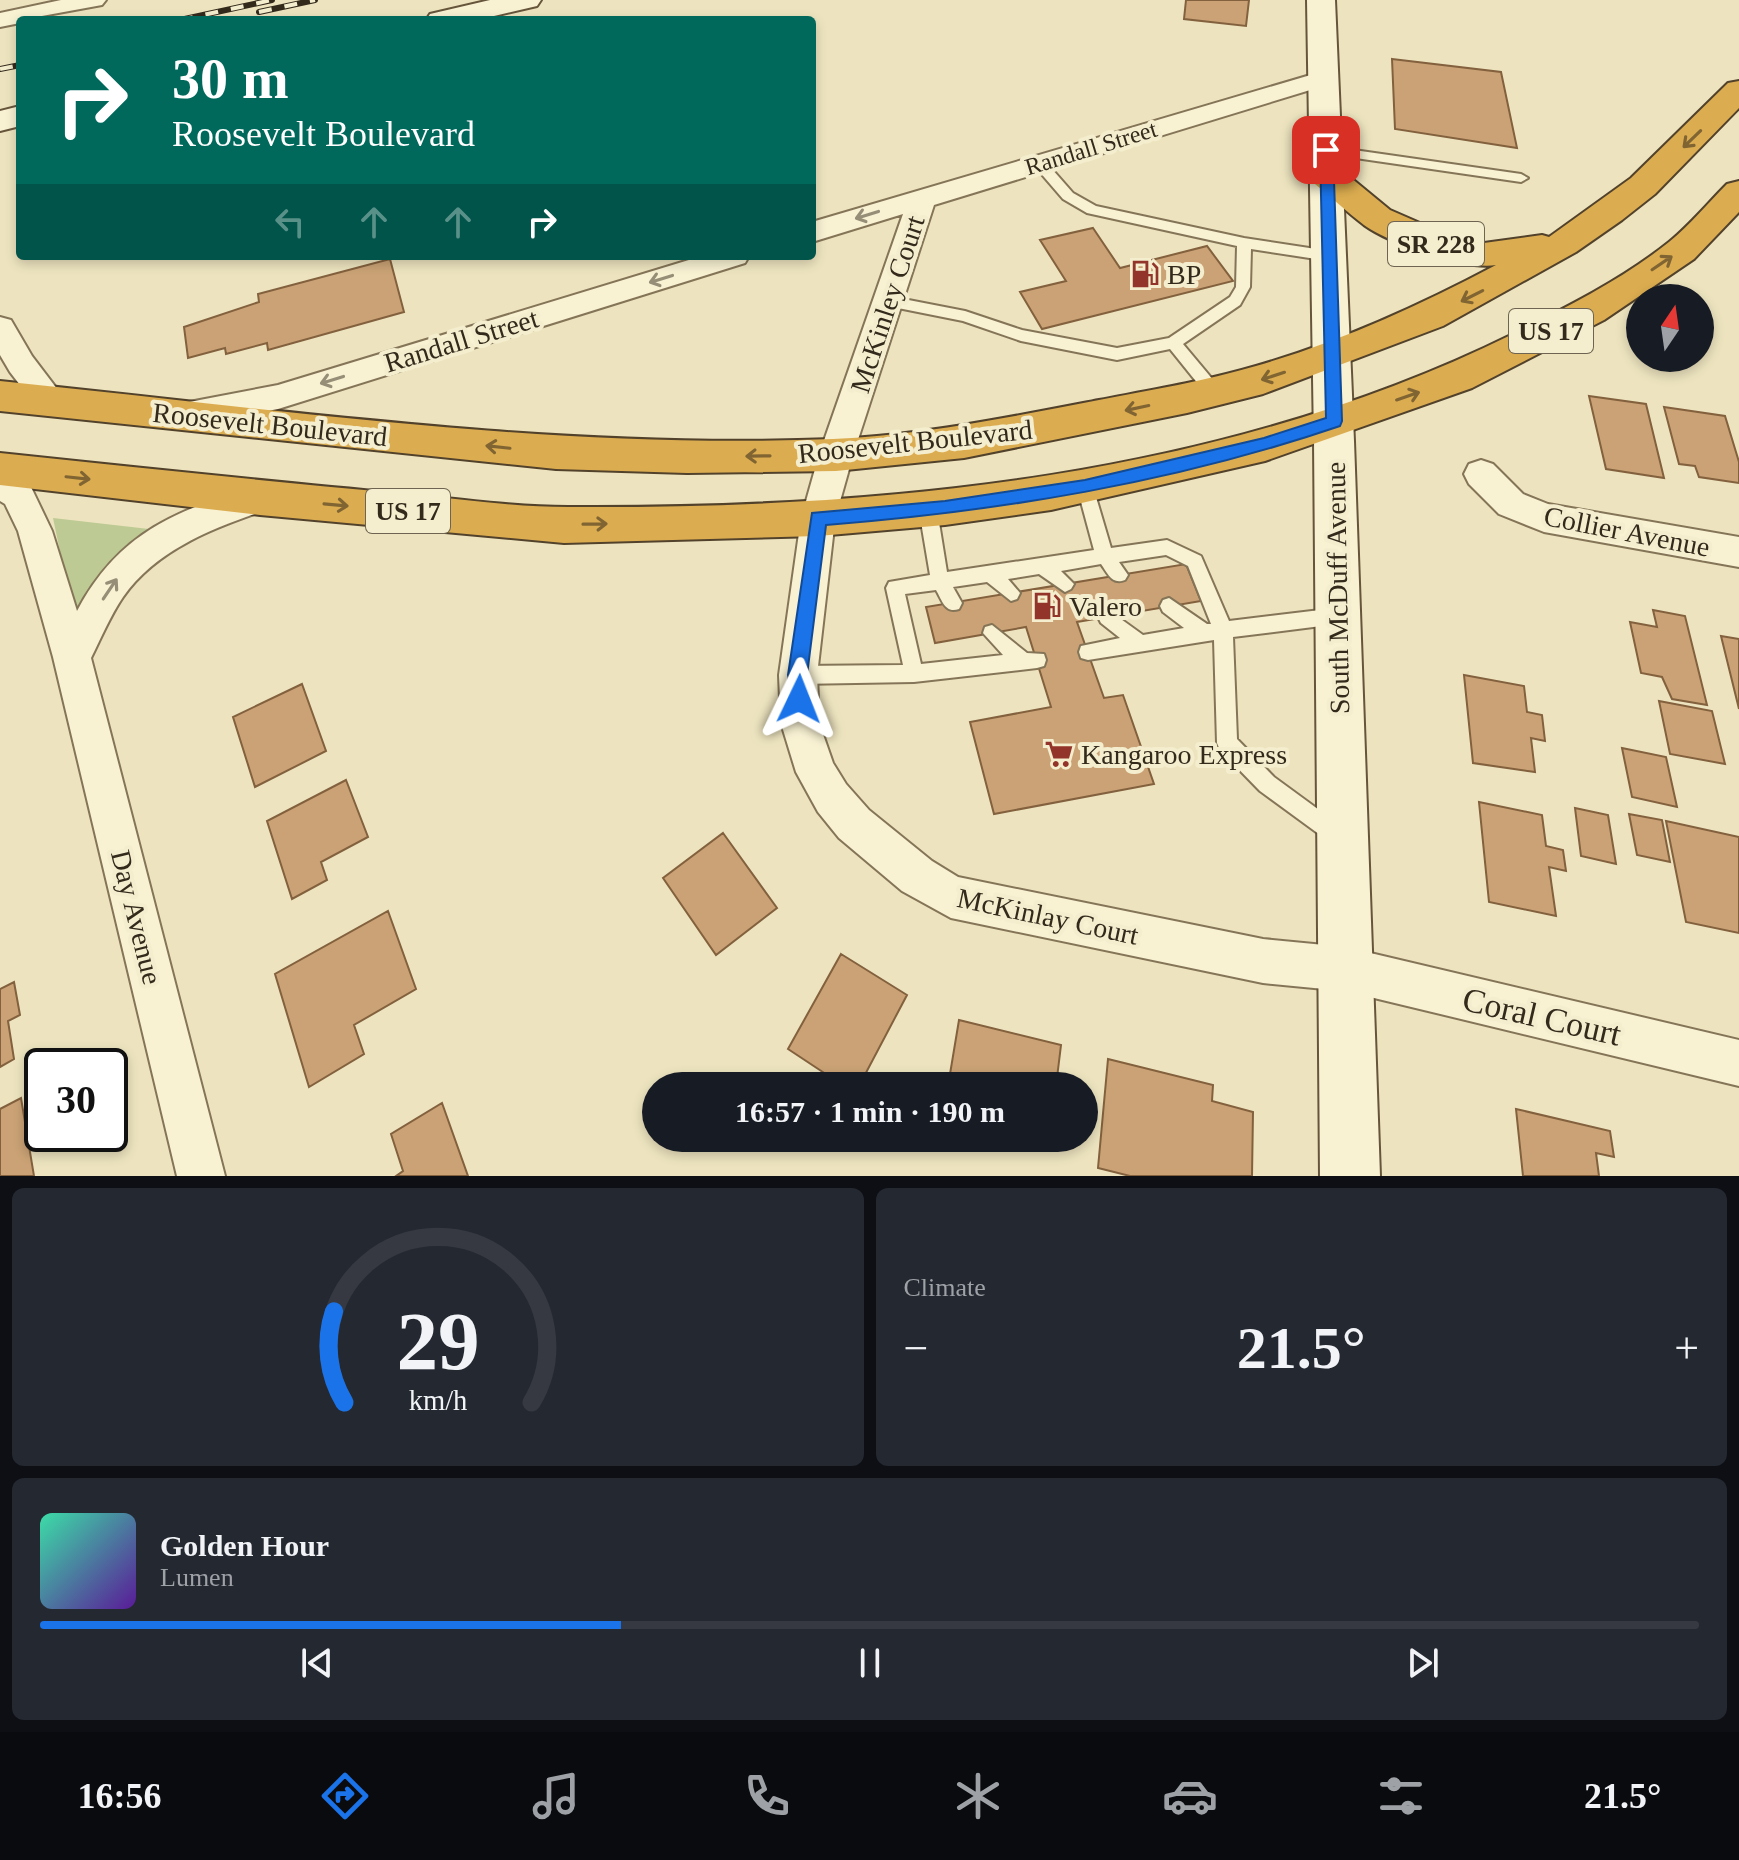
<!DOCTYPE html>
<meta charset="utf-8">
<style>
:root{--surface:#171b24;--page:#242831;--text:#f1f3f6;--muted:#9ea1a6;--line:#363941;--accent:#1a73e8}
body{margin:0;font-family:Georgia,serif;background:var(--page);color:var(--text);height:100vh;display:flex;flex-direction:column;font-size:30px;white-space:nowrap}
*{box-sizing:border-box;margin:0}
p{font-size:26px;color:var(--muted)}
.icon{flex:none;width:44px;height:44px;fill:none;stroke:currentColor;stroke-width:2;stroke-linecap:round;stroke-linejoin:round}
.map{position:relative;height:1176px;overflow:hidden}
.details{display:flex;flex-direction:column;gap:12px;padding:12px;background:#0d0f14;flex:1}
.details>*{flex:none}
.hud{position:absolute;left:16px;top:16px;width:800px;height:244px;border-radius:8px;box-shadow:0 4px 12px #0003;background:#00695c;color:#fff;overflow:hidden}
.needle{width:52px;rotate:13deg}
.buttons{position:absolute;left:1626px;top:284px;display:grid;gap:16px}
.buttons a{display:grid;place-items:center;width:88px;height:88px;border-radius:50%;background:var(--surface);box-shadow:0 4px 12px #0003;font-size:40px}
.speed{position:absolute;left:24px;top:1048px;display:flex;gap:16px;font-size:40px;font-weight:700;text-align:center}
.speed>*{display:grid;place-content:center;width:104px;height:104px;border-radius:50%;background:var(--surface);box-shadow:0 4px 12px #0003;line-height:1}
.speed .limit{border:4px solid #111;border-radius:12px;background:#fff;color:#111}
.pin{position:absolute;display:grid;place-items:center;width:68px;height:68px;color:#fff;margin:-34px;border-radius:16px;box-shadow:0 4px 12px #0006}
.me{position:absolute;width:88px;margin:-44px;rotate:2deg;stroke-linejoin:round;filter:drop-shadow(0 0 6px #0008)}
.turn{display:flex;align-items:center;gap:28px;height:168px;padding:0 24px;font-size:36px}
.turn .icon{width:104px;height:104px;stroke-width:2.5}
.turn b{display:block;font-size:56px;line-height:68px}
.lanes{display:flex;align-items:center;height:76px;padding:0 24px;background:#0003;justify-content:center;gap:40px;direction:ltr}
.lanes .off{opacity:.35}
.big{font-size:60px;font-weight:600;line-height:1.1}
.details .tile{flex:1;display:flex;flex-direction:column;justify-content:center;gap:12px;min-width:0;padding:0 28px;border-radius:12px;background:var(--page)}
.details .dial{align-items:center;gap:0}
.dial svg{height:208px;overflow:visible;fill:none;stroke:var(--line);stroke-width:7;stroke-linecap:round;text-anchor:middle}
.dial text{fill:var(--text);stroke:none}
.song{display:flex;align-items:center;gap:24px}
.cover{width:96px;height:96px;border-radius:12px;background:linear-gradient(135deg,hsl(160 70% 55%),hsl(270 70% 35%))}
.played{height:8px;border-radius:4px;background:linear-gradient(90deg,var(--accent) 35%,var(--line) 35%)}
.keys{display:flex;justify-content:space-around;direction:ltr}
.heat{display:flex;justify-content:space-between;align-items:center;font-size:44px;direction:ltr}
.details .tiles{flex:1;display:grid;gap:12px;grid-template-columns:1fr 1fr}
.tile:last-child{grid-column:span 2}
.trip{position:absolute;left:642px;top:1072px;width:456px;height:80px;border-radius:40px;background:var(--surface);box-shadow:0 4px 12px #0003;font-weight:600;line-height:80px;text-align:center}
.dock{display:flex;height:128px;justify-content:space-around;align-items:center;background:#090b0e;color:var(--muted)}
.dock .icon{width:56px;height:56px}
.dock .on{color:var(--accent)}
.dock b{font-size:36px;color:var(--text)}
.map>svg:first-child{display:block}
.green{fill:#beca94}
.building{fill:#caa275;stroke:#83613e;stroke-width:2}
.lines{fill:none;stroke-linecap:round;stroke-linejoin:round}
.lane-casing{stroke:#857558;stroke-width:4}
.street-casing{stroke:#857558;stroke-width:4}
.secondary-casing{stroke:#66553b;stroke-width:4}
.highway-casing{stroke:#52422c;stroke-width:4}
.lane{fill:#f8f1d2;fill-rule:evenodd}
.street{fill:#f8f1d2;fill-rule:evenodd}
.secondary{fill:#f8f1d2;fill-rule:evenodd}
.highway{fill:#dcad50;fill-rule:evenodd}
.rail-casing{stroke:#342a1c;stroke-width:6}
.rail{stroke:#f4edce;stroke-width:4;stroke-dasharray:13;stroke-linecap:butt}
.oneway{stroke:#806533}
.oneway2{stroke:#968e77}
.route{fill:#1a73e8;stroke:#114b97;stroke-width:2}
.labels{text-anchor:middle;stroke-width:8;stroke-linejoin:round;paint-order:stroke}
.far-street-label{font-size:24px;fill:#342a1c;stroke:#f4edce}
.shield{fill:#f4edce;stroke:#6e6451;stroke-width:2}
.shield-label{font-size:26px;font-weight:bold;fill:#342a1c}
.poi-label{font-size:28px;fill:#342a1c;stroke:#f4edce;text-anchor:start}
.street-label{font-size:28px;fill:#342a1c;stroke:#f4edce}
.near-street-label{font-size:34px;fill:#342a1c;stroke:#f4edce}
</style>
<div class="map">
<svg width="1739" height="1176" viewBox="0 0 1739 1176">
<rect width="100%" height="100%" fill="#ede4bf"/>
<!-- green -->
<path class="green" d="M 53,518 L 149,529 L 111,561 L 73,613 Z"/>
<!-- building -->
<path class="building" d="M 1186,0 L 1249,0 L 1246,26 L 1184,19 Z
M 1392,59 L 1501,72 L 1517,148 L 1395,129 Z
M 1093,228 L 1120,268 L 1207,246 L 1233,281 L 1042,329 L 1020,292 L 1066,281 L 1040,240 Z
M 390,259 L 404,312 L 268,350 L 267,343 L 226,354 L 225,348 L 188,358 L 184,327 L 259,302 L 258,294 Z
M 1589,396 L 1646,404 L 1664,478 L 1606,469 Z
M 1664,407 L 1725,416 L 1739,462 L 1739,483 L 1699,477 L 1695,466 L 1679,464 Z
M 1186,564 L 1201,601 L 1077,622 L 1104,698 L 1123,695 L 1154,784 L 994,814 L 970,722 L 1051,707 L 1026,627 L 935,643 L 926,607 Z
M 1653,610 L 1685,616 L 1707,705 L 1672,699 L 1662,677 L 1641,673 L 1630,622 L 1657,627 Z
M 1721,636 L 1739,639 L 1739,709 Z
M 1464,675 L 1524,686 L 1527,712 L 1542,715 L 1545,741 L 1531,738 L 1535,772 L 1473,763 Z
M 302,684 L 326,751 L 255,787 L 233,717 Z
M 1659,701 L 1712,711 L 1725,764 L 1670,754 Z
M 1622,748 L 1666,757 L 1677,807 L 1632,797 Z
M 346,780 L 368,837 L 321,862 L 327,880 L 292,899 L 267,821 Z
M 1479,802 L 1542,815 L 1546,846 L 1563,850 L 1566,871 L 1549,867 L 1556,916 L 1489,902 Z
M 1575,808 L 1608,815 L 1616,864 L 1581,856 Z
M 1629,814 L 1662,820 L 1670,862 L 1637,855 Z
M 1666,821 L 1739,837 L 1739,933 L 1686,922 Z
M 723,833 L 777,908 L 716,955 L 663,878 Z
M 388,911 L 416,989 L 354,1025 L 364,1054 L 309,1087 L 275,974 Z
M 841,954 L 907,995 L 859,1086 L 844,1086 L 788,1049 Z
M 14,982 L 20,1015 L 8,1021 L 14,1059 L 0,1067 L 0,989 Z
M 959,1020 L 1061,1045 L 1056,1086 L 948,1086 Z
M 1108,1059 L 1213,1085 L 1212,1101 L 1253,1112 L 1252,1176 L 1130,1176 L 1098,1168 Z
M 21,1098 L 34,1176 L 0,1176 L 0,1109 Z
M 442,1103 L 468,1176 L 396,1176 L 403,1171 L 391,1134 Z
M 1516,1109 L 1610,1131 L 1614,1157 L 1596,1153 L 1599,1176 L 1523,1176 Z"/>
<g class="lines">
<defs>
<path id="lane" d="M 1326,146 L 1521,174 L 1528,178 L 1521,182 L 1321,153 L 1321,147 Z
M 1039,159 L 1044,160 L 1073,193 L 1096,206 L 1244,238 L 1329,251 L 1336,256 L 1329,261 L 1251,249 L 1250,287 L 1240,305 L 1183,344 L 1219,387 L 1221,391 L 1219,395 L 1207,395 L 1170,349 L 1117,360 L 1021,341 L 963,321 L 883,305 L 883,297 L 888,296 L 965,311 L 1022,330 L 1117,348 L 1169,338 L 1230,297 L 1236,287 L 1237,246 L 1087,213 L 1063,199 L 1032,163 Z
M 1085,480 L 1093,487 L 1111,548 L 1167,540 L 1201,556 L 1229,621 L 1337,608 L 1343,610 L 1346,616 L 1343,622 L 1337,624 L 1233,637 L 1237,739 L 1274,777 L 1341,826 L 1344,833 L 1341,840 L 1334,843 L 1327,840 L 1260,791 L 1220,750 L 1217,743 L 1214,640 L 1088,660 L 1081,658 L 1079,652 L 1081,646 L 1120,638 L 1101,623 L 1098,617 L 1101,611 L 1107,609 L 1143,635 L 1184,628 L 1163,612 L 1160,606 L 1163,600 L 1169,598 L 1207,624 L 1211,624 L 1188,566 L 1166,555 L 1119,562 L 1128,575 L 1125,580 C 1112,585 1108,574 1101,564 L 1061,571 L 1074,584 L 1071,589 L 1065,592 L 1039,574 L 1008,579 L 1020,593 L 1017,599 L 1011,601 L 987,582 L 953,587 L 962,603 L 959,609 C 945,614 942,600 936,590 L 905,594 L 921,664 L 1003,655 L 983,633 L 985,627 L 992,625 L 1027,653 L 1044,654 L 1046,660 L 1044,666 L 1037,668 L 914,682 L 798,684 L 791,681 L 789,675 L 791,669 L 798,666 L 903,665 L 886,588 L 889,582 L 930,575 L 919,510 L 922,505 L 934,505 L 937,510 L 947,572 L 1094,550 L 1077,487 Z"/>
<path id="street" d="M 61,0 L 106,0 L 102,5 L 20,20 L 20,23 L 0,27 L 0,13 Z
M 1324,71 L 1333,73 L 1336,78 L 1333,83 L 934,205 L 853,455 L 835,519 L 817,675 L 819,723 L 833,763 L 846,784 L 869,810 L 932,861 L 958,877 L 1263,939 L 1345,947 L 1739,1040 L 1739,1086 L 1345,991 L 1263,983 L 951,918 L 902,891 L 839,838 L 818,812 L 796,772 L 781,723 L 779,675 L 801,519 L 819,455 L 903,214 L 812,242 L 812,222 Z
M 702,256 L 749,256 L 745,263 L 278,409 L 184,427 L 173,424 L 168,415 L 173,406 L 184,403 L 278,385 Z
M 0,317 L 11,320 L 32,356 L 67,402 L 62,411 L 51,414 L 40,411 L 10,372 L 0,355 Z
M 1481,460 L 1493,464 L 1523,494 L 1548,504 L 1739,537 L 1739,567 L 1544,532 L 1499,514 L 1469,484 L 1464,474 L 1469,464 Z
M 0,469 L 30,485 L 52,531 L 77,611 C 120,530 178,511 260,484 L 272,488 L 277,498 L 272,508 C 218,526 157,548 123,597 C 110,616 101,638 91,658 L 225,1176 L 177,1176 L 53,657 L 18,531 L 5,504 L 0,501 Z"/>
<path id="secondary" d="M 490,0 L 541,0 L 537,6 L 477,20 L 426,20 L 430,14 Z
M 1307,0 L 1335,0 L 1354,441 L 1380,1176 L 1320,1176 L 1314,441 Z
M 20,106 L 20,126 L 0,131 L 0,111 Z"/>
<path id="highway" d="M 1739,81 L 1739,108 L 1655,194 L 1622,220 L 1576,252 L 1443,326 L 1263,394 L 1187,413 L 964,458 L 836,471 L 687,473 L 556,469 L 0,411 L 0,381 C 277,409 555,450 833,439 C 923,435 1011,417 1099,400 C 1151,390 1205,381 1256,366 C 1339,342 1419,306 1496,265 C 1463,270 1391,244 1364,225 C 1347,212 1331,197 1315,184 L 1311,176 L 1315,168 L 1327,165 L 1339,168 L 1390,210 L 1452,237 L 1484,243 L 1542,235 L 1549,237 L 1631,178 L 1728,83 Z
M 1739,181 L 1739,212 L 1694,259 L 1604,320 L 1472,388 L 1265,461 L 1051,510 L 945,525 L 818,536 L 564,543 L 260,515 L 0,485 L 0,453 C 132,467 264,481 397,493 C 453,498 512,507 568,507 C 888,509 1223,477 1513,334 C 1567,307 1623,279 1669,242 C 1690,225 1708,203 1727,184 Z"/>
</defs>
<!-- lane casing -->
<use href="#lane" class="lane-casing"/>
<!-- street casing -->
<use href="#street" class="street-casing"/>
<!-- secondary casing -->
<use href="#secondary" class="secondary-casing"/>
<!-- highway casing -->
<use href="#highway" class="highway-casing"/>
<!-- lane -->
<use href="#lane" class="lane"/>
<!-- street -->
<use href="#street" class="street"/>
<!-- secondary -->
<use href="#secondary" class="secondary"/>
<!-- highway -->
<use href="#highway" class="highway"/>
<defs>
<path id="rail" d="M 259,12 L 315,0
M 180,20 L 272,0
M 0,69 L 20,65"/>
</defs>
<!-- rail casing -->
<use href="#rail" class="rail-casing"/>
<!-- rail -->
<use href="#rail" class="rail"/>
</g>
<!-- one-way arrows -->
<defs><path id="oneway-shaft" d="M-6 0H5M1.5-3L5.5 0L1.5 3" fill="none" stroke-width="1.6" stroke-linecap="round" stroke-linejoin="round" transform="scale(2)"/></defs>
<g class="oneway">
<use href="#oneway-shaft" transform="translate(1692 139) rotate(136)"/>
<use href="#oneway-shaft" transform="translate(1662 263) rotate(-34)"/>
<use href="#oneway-shaft" transform="translate(1472 296) rotate(153)"/>
<use href="#oneway-shaft" transform="translate(1273 376) rotate(162)"/>
<use href="#oneway-shaft" transform="translate(1408 396) rotate(-19)"/>
<use href="#oneway-shaft" transform="translate(1137 408) rotate(168)"/>
<use href="#oneway-shaft" transform="translate(498 447) rotate(-174)"/>
<use href="#oneway-shaft" transform="translate(758 456) rotate(179)"/>
<use href="#oneway-shaft" transform="translate(78 478) rotate(6)"/>
<use href="#oneway-shaft" transform="translate(336 505) rotate(5)"/>
<use href="#oneway-shaft" transform="translate(595 524) rotate(-1)"/>
</g>
<g class="oneway2">
<use href="#oneway-shaft" transform="translate(867 215) rotate(163)"/>
<use href="#oneway-shaft" transform="translate(661 279) rotate(163)"/>
<use href="#oneway-shaft" transform="translate(332 380) rotate(163)"/>
<use href="#oneway-shaft" transform="translate(110 589) rotate(-56)"/>
</g>
<!-- route -->
<path class="route" d="M 1326,146 L 1333,150 L 1342,421 L 1340,426 C 1173,483 1001,511 826,525 L 807,675 L 809,699 L 806,706 L 799,708 L 792,706 L 788,675 L 812,513 L 945,501 L 1085,480 L 1264,438 L 1326,418 L 1320,150 Z"/>
<!-- icons -->
<defs>
<symbol id="fuel-bare" viewBox="-9 -9 18 18"><path d="M-5.5-6h7V0h2V4h1.3V-2.5L3-4.5l.8-.8L6-3V5H2.5V1h-1V6h-7ZM-4.2-4.7v3.2H.2V-4.7Z" fill="#923429" stroke="#f4edce" stroke-width="2.5" paint-order="stroke"/></symbol>
<symbol id="supermarket-bare" viewBox="-9 -9 18 18"><path d="M-6-5.5h2.5l.6 2H6L4.5 2H-2.5L-4.4-4H-6ZM-1.5 3.2a1.3 1.3 0 1 0 .1 0ZM3 3.2a1.3 1.3 0 1 0 .1 0Z" fill="#923429" stroke="#f4edce" stroke-width="2.5" paint-order="stroke"/></symbol>
</defs>
<g fill-rule="evenodd">
<use href="#fuel-bare" x="1125" y="254" width="40" height="40"/>
<use href="#fuel-bare" x="1027" y="586" width="40" height="40"/>
<use href="#supermarket-bare" x="1039" y="734" width="40" height="40"/>
</g>
<g class="labels">
<!-- far-street labels -->
<g class="far-street-label">
<text transform="translate(1091 148) rotate(-17)" y="8">Randall Street</text>
</g>
<!-- shield labels -->
<g class="shield">
<rect x="1388" y="222" width="96" height="44" rx="6"/>
<rect x="1509" y="309" width="84" height="44" rx="6"/>
<rect x="366" y="489" width="84" height="44" rx="6"/>
</g>
<g class="shield-label">
<text x="1436" y="253">SR 228</text>
<text x="1551" y="340">US 17</text>
<text x="408" y="520">US 17</text>
</g>
<!-- poi labels -->
<g class="poi-label">
<text x="1167" y="284">BP</text>
<text x="1069" y="616">Valero</text>
<text x="1081" y="764">Kangaroo Express</text>
</g>
<!-- street labels -->
<g class="street-label">
<text transform="translate(887 304) rotate(-72)" y="10">McKinley Court</text>
<text transform="translate(461 340) rotate(-17)" y="10">Randall Street</text>
<text transform="translate(270 424) rotate(6)" y="10">Roosevelt Boulevard</text>
<text transform="translate(915 441) rotate(-6)" y="10">Roosevelt Boulevard</text>
<text transform="translate(1627 531) rotate(11)" y="10">Collier Avenue</text>
<text transform="translate(1337 588) rotate(-91)" y="10">South McDuff Avenue</text>
<text transform="translate(1048 916) rotate(12)" y="10">McKinlay Court</text>
<text transform="translate(137 917) rotate(76)" y="10">Day Avenue</text>
</g>
<!-- near-street labels -->
<g class="near-street-label">
<text transform="translate(1542 1016) rotate(13)" y="12">Coral Court</text>
</g>
</g>
</svg>
<div class="buttons">
<a><svg class="needle" viewBox="-14 -14 28 28"><path d="M0-13l5 13h-10z" fill="#e53935"/><path d="M0 13l5-13h-10z" fill="#9ea1a6"/></svg></a>
</div>
<div class="speed"><div class="limit">30</div></div>
<div class="pin" style="left:1326px;top:150px;background:#d93025"><svg class="icon" aria-label="arrive" viewBox="0 0 24 24"><path d="M6 21V4h12l-3 4 3 4H6"/></svg></div>
<svg class="me" style="left:799px;top:699px" viewBox="-20 -20 40 40"><path d="M0-17L14 15 0 8-14 15z" fill="#1a73e8" stroke="#fff" stroke-width="4"/></svg>
<div class="trip">16:57 · 1 min · 190 m</div>
<div class="hud">
<div class="turn"><svg class="icon" aria-label="right" viewBox="0 0 24 24"><path d="M7 20v-9h11M14 6l5 5-5 5"/></svg><div><b>30 m</b>Roosevelt Boulevard</div></div>
<div class="lanes"><svg class="icon off" aria-label="left" viewBox="0 0 24 24"><path d="M17 20v-9H6M10 6l-5 5 5 5"/></svg><svg class="icon off" aria-label="ahead" viewBox="0 0 24 24"><path d="M12 20V5M6 11l6-6 6 6"/></svg><svg class="icon off" aria-label="ahead" viewBox="0 0 24 24"><path d="M12 20V5M6 11l6-6 6 6"/></svg><svg class="icon" aria-label="right" viewBox="0 0 24 24"><path d="M7 20v-9h11M14 6l5 5-5 5"/></svg></div>
</div>
</div>
<section class="details">
<div class="tiles">
<div class="tile dial"><svg viewBox="0 0 100 80">
<path d="M14 69A42 42 0 1 1 86 69"/>
<path d="M14 69A42 42 0 0 1 10 34" stroke="#1a73e8"/>
<text x="50" y="56" font-size="32" font-weight="700">29</text>
<text x="50" y="72" font-size="11">km/h</text>
</svg></div>
<div class="tile"><p>Climate</p>
<div class="heat"><a>−</a><b class="big">21.5°</b><a>+</a></div>
</div>
<div class="tile">
<div class="song"><i class="cover"></i><div><b>Golden Hour</b><p>Lumen</p></div></div>
<div class="played"></div>
<div class="keys"><svg class="icon" aria-label="previous" viewBox="0 0 24 24"><path d="M18 5L8 12l10 7zM5 5v14"/></svg><svg class="icon" aria-label="pause" viewBox="0 0 24 24"><path d="M8 5v14M16 5v14"/></svg><svg class="icon" aria-label="next" viewBox="0 0 24 24"><path d="M6 5l10 7-10 7zM19 5v14"/></svg></div>
</div>
</div>
</section>
<nav class="dock">
<b>16:56</b>
<svg class="icon on" aria-label="directions" viewBox="0 0 24 24"><path d="M12 3l9 9-9 9-9-9zM9 14v-3h6M13 9l2 2-2 2"/></svg>
<svg class="icon" aria-label="music" viewBox="0 0 24 24"><path d="M9 18V5l10-2v13"/><circle cx="6" cy="18" r="3"/><circle cx="16" cy="16" r="3"/></svg>
<svg class="icon" aria-label="phone" viewBox="0 0 24 24"><path d="M5 4h4l2 5-3 2q2 4 5 5l2-3 5 2v4C11 20 4 13 5 4z"/></svg>
<svg class="icon" aria-label="climate" viewBox="0 0 24 24"><path d="M12 3v18M4 7l16 10M4 17L20 7"/></svg>
<svg class="icon" aria-label="car" viewBox="0 0 24 24"><path d="M5 17H2v-5l4-1 3-4h7l3 4 3 1v5h-3M9 17h6M6 11h13"/><circle cx="7" cy="17" r="2"/><circle cx="17" cy="17" r="2"/></svg>
<svg class="icon" aria-label="filters" viewBox="0 0 24 24"><path d="M4 7h16M4 17h16"/><circle cx="9" cy="7" r="2"/><circle cx="15" cy="17" r="2"/></svg>
<b>21.5°</b>
</nav>
